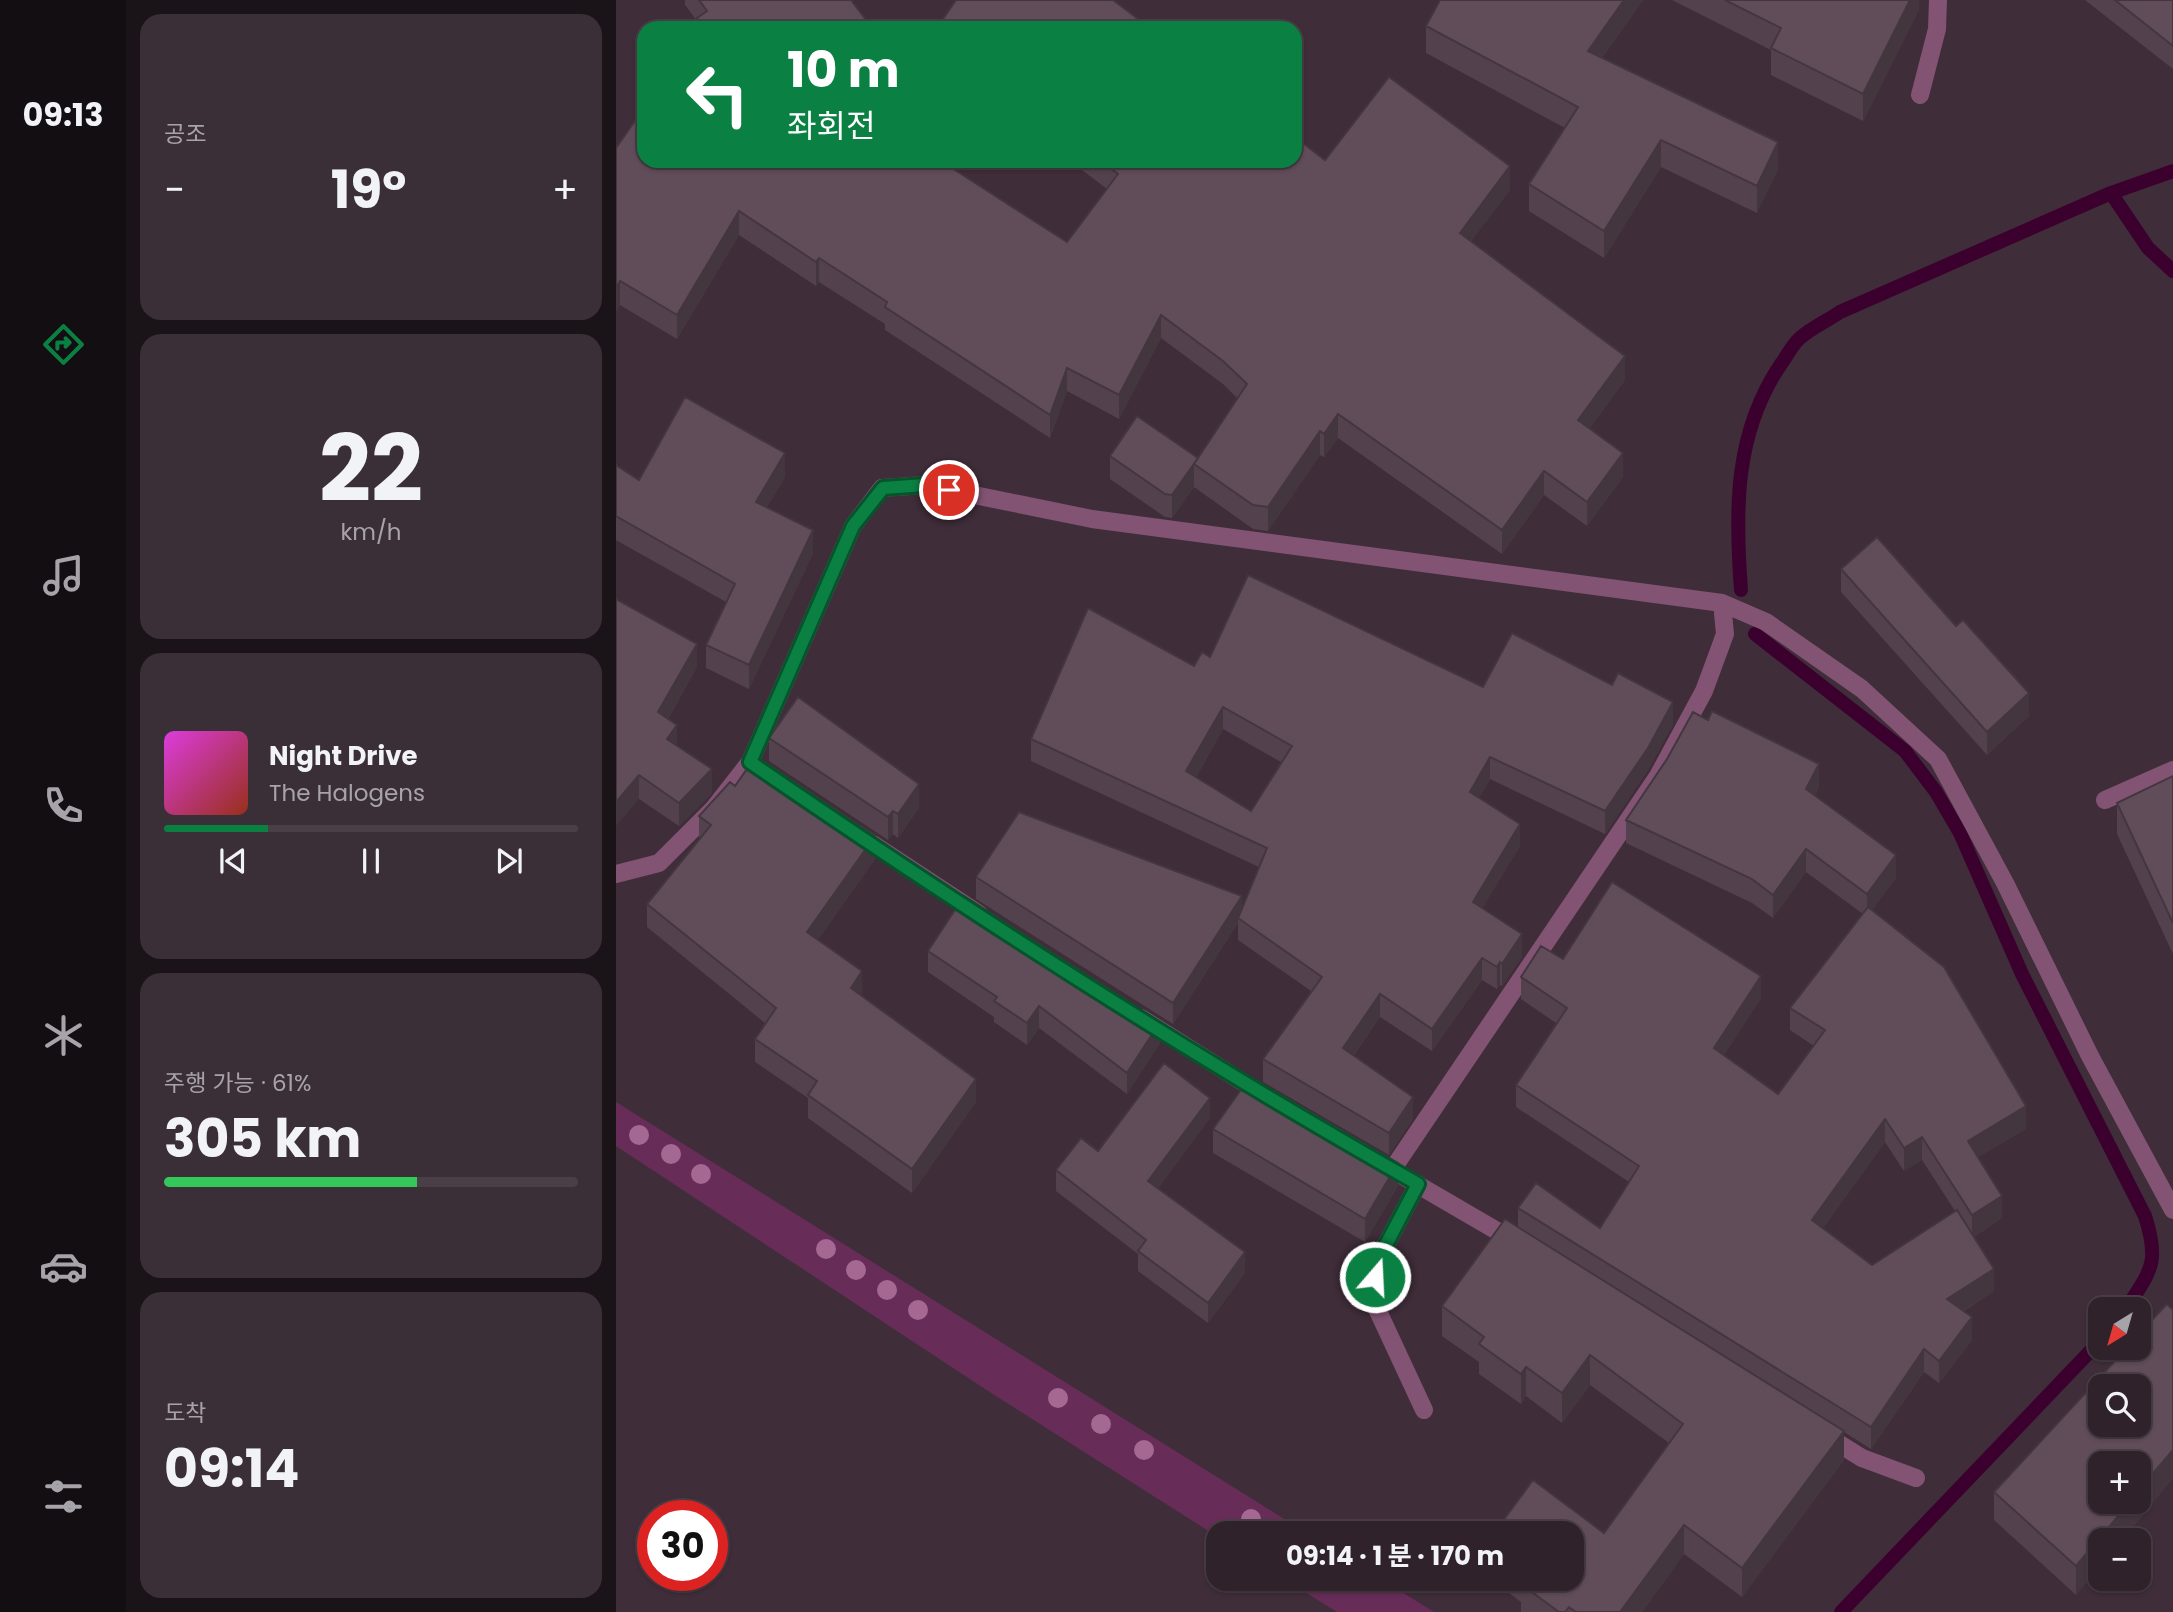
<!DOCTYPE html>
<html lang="ko">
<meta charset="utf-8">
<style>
:root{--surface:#2f222b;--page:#3b2f37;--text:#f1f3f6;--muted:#a7a4a9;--line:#4a3f47;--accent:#0b8043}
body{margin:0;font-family:Poppins,"Noto Sans KR",sans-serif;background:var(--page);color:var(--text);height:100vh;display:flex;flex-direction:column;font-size:26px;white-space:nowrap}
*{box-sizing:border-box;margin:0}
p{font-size:23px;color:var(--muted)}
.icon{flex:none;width:38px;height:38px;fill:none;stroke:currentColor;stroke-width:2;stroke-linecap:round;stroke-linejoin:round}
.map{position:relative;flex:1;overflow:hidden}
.drawer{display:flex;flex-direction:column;gap:14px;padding:14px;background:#1a1318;width:490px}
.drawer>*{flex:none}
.guide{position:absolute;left:21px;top:21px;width:665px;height:147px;border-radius:21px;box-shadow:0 2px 5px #0004,0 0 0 2px var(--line);background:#0b8043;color:#fff;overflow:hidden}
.needle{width:46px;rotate:217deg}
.controls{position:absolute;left:1472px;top:1297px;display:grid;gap:14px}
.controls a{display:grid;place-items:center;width:63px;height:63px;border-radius:14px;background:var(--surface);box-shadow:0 2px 5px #0004,0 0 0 2px var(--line);font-size:35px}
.speed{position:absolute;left:21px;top:1500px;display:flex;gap:14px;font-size:35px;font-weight:700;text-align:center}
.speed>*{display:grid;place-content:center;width:91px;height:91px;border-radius:50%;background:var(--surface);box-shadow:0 2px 5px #0004,0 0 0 2px var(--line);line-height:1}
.speed .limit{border:10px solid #d22;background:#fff;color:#111}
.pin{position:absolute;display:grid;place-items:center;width:60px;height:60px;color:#fff;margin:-30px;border:4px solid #fff;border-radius:50%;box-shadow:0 2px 7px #0007}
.me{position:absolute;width:77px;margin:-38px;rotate:19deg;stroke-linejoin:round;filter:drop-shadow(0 0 5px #0008)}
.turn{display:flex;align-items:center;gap:24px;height:147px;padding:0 35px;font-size:32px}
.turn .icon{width:91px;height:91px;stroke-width:2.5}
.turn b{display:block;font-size:49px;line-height:60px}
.big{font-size:52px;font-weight:700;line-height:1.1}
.drawer .card{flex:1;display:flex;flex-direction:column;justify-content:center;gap:10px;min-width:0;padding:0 24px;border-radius:21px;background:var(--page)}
.drawer .dial{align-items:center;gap:0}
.dial b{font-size:91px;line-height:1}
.song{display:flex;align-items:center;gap:21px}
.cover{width:84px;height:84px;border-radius:10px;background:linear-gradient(135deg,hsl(300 70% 55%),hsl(10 70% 35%))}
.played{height:7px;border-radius:4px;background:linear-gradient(90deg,var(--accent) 25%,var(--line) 25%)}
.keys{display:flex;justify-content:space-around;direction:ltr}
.heat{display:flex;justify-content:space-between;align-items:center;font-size:38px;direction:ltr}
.charge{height:10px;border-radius:5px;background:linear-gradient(90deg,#34c759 61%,var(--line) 0)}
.trip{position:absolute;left:590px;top:1521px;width:378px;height:70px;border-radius:21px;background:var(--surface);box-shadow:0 2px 5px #0004,0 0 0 2px var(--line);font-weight:700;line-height:70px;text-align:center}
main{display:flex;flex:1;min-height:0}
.tabs{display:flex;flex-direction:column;width:126px;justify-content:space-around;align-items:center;background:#130e11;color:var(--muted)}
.tabs .icon{width:49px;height:49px}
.tabs .selected{color:var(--accent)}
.tabs b{font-size:32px;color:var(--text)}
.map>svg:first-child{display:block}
.green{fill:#682c58}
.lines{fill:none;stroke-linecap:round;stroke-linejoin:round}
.stream{stroke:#3c002f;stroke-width:14}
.service{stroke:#825373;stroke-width:18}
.minor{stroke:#825373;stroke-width:18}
.tree{fill:#a56893}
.wall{fill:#53424d;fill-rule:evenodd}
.shaded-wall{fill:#44363f}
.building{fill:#614d5a;stroke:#44363f;stroke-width:2;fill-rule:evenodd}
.route-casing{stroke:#07532c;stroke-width:18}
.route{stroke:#0b8043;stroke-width:12}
</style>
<main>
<nav class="tabs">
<b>09:13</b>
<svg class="icon selected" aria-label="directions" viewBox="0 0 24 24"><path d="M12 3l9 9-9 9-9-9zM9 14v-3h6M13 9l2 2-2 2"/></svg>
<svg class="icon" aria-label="music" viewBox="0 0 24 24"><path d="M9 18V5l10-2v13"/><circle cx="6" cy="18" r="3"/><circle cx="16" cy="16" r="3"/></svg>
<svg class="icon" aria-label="phone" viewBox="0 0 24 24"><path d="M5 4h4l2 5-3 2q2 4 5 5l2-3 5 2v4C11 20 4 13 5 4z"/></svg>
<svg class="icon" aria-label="climate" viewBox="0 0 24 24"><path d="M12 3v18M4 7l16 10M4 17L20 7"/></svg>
<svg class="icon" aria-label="car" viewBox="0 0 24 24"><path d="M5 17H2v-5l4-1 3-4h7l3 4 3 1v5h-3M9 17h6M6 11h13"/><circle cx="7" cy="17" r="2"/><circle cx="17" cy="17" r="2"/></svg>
<svg class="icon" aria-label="filters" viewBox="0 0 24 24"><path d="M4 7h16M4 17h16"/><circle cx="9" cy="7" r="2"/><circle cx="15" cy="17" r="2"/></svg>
</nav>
<section class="drawer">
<div class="card"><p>공조</p>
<div class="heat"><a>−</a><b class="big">19°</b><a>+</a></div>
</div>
<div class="card dial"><b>22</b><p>km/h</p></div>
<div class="card">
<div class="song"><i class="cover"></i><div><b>Night Drive</b><p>The Halogens</p></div></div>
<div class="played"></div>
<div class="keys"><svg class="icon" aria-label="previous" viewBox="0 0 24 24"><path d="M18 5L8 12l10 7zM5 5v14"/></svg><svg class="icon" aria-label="pause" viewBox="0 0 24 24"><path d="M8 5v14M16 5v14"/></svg><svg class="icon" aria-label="next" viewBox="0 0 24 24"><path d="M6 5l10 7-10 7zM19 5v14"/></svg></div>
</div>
<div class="card"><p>주행 가능 · 61%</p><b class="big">305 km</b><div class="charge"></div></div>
<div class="card"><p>도착</p><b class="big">09:14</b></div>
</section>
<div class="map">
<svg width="1557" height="1612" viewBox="0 0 1557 1612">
<rect width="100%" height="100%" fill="#3f2d39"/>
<!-- green -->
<path class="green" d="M 0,1102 L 691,1533 L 602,1533 L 602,1537 L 372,1391 L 0,1146 Z
M 668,1579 L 765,1579 L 818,1612 L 721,1612 Z"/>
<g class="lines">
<!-- stream -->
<path class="stream" d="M 1495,193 L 1532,248 L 1557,271
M 1125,590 C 1119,511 1118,433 1165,364 C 1171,356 1176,345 1184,338 C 1195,328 1211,321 1224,312 L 1495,193 L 1557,171
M 1139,634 L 1289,751 L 1320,792 L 1344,833 L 1406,974 L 1529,1216 C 1544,1263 1535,1270 1510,1309
M 1225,1612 L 1484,1341"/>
<!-- service -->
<path class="service" d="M 1489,800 L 1557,770"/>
<!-- minor -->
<path class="minor" d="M 1304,95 L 1321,29 L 1322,0
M 240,833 L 363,914
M 0,874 L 43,863 L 98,808 L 134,762 L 237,526 L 266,488 L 309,485 L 476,519 L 1106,603 L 1150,622 L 1246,689 L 1322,759 L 1389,883 L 1474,1056 L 1557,1210
M 525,1018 L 649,1096
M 761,1161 L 900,1242
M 776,1170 L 1042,776 L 1088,691 L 1109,634 L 1106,603
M 802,1184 L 763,1258 L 755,1296 L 808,1410
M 1209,1435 L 1246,1458 L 1300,1478"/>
</g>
<!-- trees -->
<g class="tree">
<circle cx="23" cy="1135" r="10"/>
<circle cx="55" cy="1154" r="10"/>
<circle cx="85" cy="1174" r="10"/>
<circle cx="210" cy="1249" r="10"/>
<circle cx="240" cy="1270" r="10"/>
<circle cx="271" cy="1290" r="10"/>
<circle cx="302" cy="1310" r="10"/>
<circle cx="442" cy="1398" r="10"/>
<circle cx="485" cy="1424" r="10"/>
<circle cx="528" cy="1450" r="10"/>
<circle cx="635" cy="1519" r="10"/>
</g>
<!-- wall -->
<path class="wall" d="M 69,0 L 235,0 L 253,28 L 81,28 L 81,21 L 69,5 Z
M 824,0 L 1027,0 L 986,58 L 1162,169 L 1141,213 L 1045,167 L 988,258 L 913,211 L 913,184 L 949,128 L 810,53 L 810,26 Z
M 1056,0 L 1303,0 L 1303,9 L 1247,121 L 1155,75 L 1155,50 Z
M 1469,0 L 1557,0 L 1557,69 Z
M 0,148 L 451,242 L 491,189 L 454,161 L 709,160 L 894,190 L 855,241 L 1009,380 L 973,429 L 1007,477 L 971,526 L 928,495 L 886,554 L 722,438 L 708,457 L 704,455 L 652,531 L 637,529 L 578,487 L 556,518 L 549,517 L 494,479 L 494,456 L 582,458 L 622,399 L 607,384 L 545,338 L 503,419 L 451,391 L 434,438 L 269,330 L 269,324 L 203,282 L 200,286 L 123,235 L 61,339 L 4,305 Z
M 0,465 L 23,480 L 169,477 L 151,507 L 197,553 L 133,689 L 90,668 L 90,645 L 110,602 L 0,540 Z
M 1225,569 L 1413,716 L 1371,755 L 1225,592 Z
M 0,599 L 81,667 L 52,719 L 61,746 L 96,793 L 63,826 L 23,799 Z
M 594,657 L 867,687 L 1057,724 L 1032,770 L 989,834 L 874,779 L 863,798 L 904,846 L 866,908 L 906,957 L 886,986 L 884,985 L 881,989 L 866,980 L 816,1051 L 764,1017 L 738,1055 L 797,1119 L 773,1155 L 647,1082 L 647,1059 L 695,991 L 622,940 L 622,923 L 557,1024 L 360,899 L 360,877 L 626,909 L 643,867 L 415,761 L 415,739 L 578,666 ZM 607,729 L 665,762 L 635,811 L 580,777 Z
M 153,738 L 303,808 L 282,838 L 277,834 L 272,840 L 153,761 Z
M 1557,776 L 1557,954 L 1501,834 L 1501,803 Z
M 119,786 L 259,859 L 202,940 L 246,995 L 245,996 L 360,1102 L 296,1193 L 192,1118 L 192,1098 L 139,1062 L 139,1039 L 149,1023 L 31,927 L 31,904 L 83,840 L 83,816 Z
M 1203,787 L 1199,795 L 1280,878 L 1256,910 L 1410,1129 L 1362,1157 L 1386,1218 L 1358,1237 L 1378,1291 L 1348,1311 L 1356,1340 L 1323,1383 L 1308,1372 L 1255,1449 L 1228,1432 L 1228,1460 L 1126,1597 L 1068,1554 L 1026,1612 L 905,1612 L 905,1602 L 873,1578 L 956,1578 L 1053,1443 L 974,1385 L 946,1423 L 910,1396 L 905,1404 L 863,1374 L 863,1362 L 826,1336 L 826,1306 L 902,1228 L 902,1208 L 984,1228 L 1013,1182 L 900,1107 L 900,1085 L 940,1023 L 905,999 L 905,977 L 947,959 L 1145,998 L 1108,1055 L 1162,1094 L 1198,1046 L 1174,1030 L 1174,1008 L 1247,914 L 1190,872 L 1157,918 L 1136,903 L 1010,843 L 1010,820 ZM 1269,1142 L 1288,1171 L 1306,1160 L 1339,1211 L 1256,1265 L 1207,1228 Z
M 312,951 L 544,1043 L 511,1094 L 423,1028 L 411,1045 L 378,1022 L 378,1017 L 312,972 Z
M 594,1118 L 542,1188 L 629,1273 L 592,1323 L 522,1271 L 522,1254 L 440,1191 L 440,1170 L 482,1151 Z
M 597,1129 L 782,1186 L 749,1242 L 597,1153 Z
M 1557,1478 L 1506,1540 L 1484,1540 L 1484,1566 L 1460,1595 L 1378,1520 L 1378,1492 Z"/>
<!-- shaded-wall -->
<path class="shaded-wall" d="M 1008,0 L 1027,0 L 972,78 L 972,51 Z
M 1294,0 L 1303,0 L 1303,9 L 1247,121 L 1247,94 Z
M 1045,140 L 1045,167 L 988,258 L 988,231 Z
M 1162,142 L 1162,169 L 1141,213 L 1141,186 Z
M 894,166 L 894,190 L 844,256 L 844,233 Z
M 123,211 L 123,235 L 61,339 L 61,315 Z
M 203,258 L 203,282 L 200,286 L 200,262 Z
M 4,281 L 4,305 L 0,312 L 0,288 Z
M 545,315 L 545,338 L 503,419 L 503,395 Z
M 1009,356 L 1009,380 L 962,444 L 962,420 Z
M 451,368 L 451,391 L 434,438 L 434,415 Z
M 722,414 L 722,438 L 708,457 L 708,434 Z
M 704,431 L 704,455 L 652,531 L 652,507 Z
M 169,453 L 169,477 L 140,525 L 140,502 Z
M 1007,453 L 1007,477 L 971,526 L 971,502 Z
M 578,464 L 578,487 L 556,518 L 556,495 Z
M 928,471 L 928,495 L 886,554 L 886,530 Z
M 197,530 L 197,553 L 133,689 L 133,665 Z
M 81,644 L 81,667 L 42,736 L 42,712 Z
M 1413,693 L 1413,716 L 1371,755 L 1371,732 Z
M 1057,702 L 1057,724 L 1032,770 L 989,834 L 989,811 Z
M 607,707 L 607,729 L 570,794 L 570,771 Z
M 61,725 L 61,749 L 51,739 Z
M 874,757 L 874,779 L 854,815 L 854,792 Z
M 1203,764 L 1203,787 L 1190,812 L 1190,789 Z
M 96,769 L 96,793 L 63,826 L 63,803 Z
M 23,775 L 23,799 L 0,826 L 0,802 Z
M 303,784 L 303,808 L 282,838 L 282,814 Z
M 277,811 L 277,834 L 272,840 L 272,817 Z
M 904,824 L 904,846 L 857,924 L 857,902 Z
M 259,836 L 259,859 L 191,956 L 191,932 Z
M 1190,849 L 1190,872 L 1157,918 L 1157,895 Z
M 1280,855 L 1280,878 L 1251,917 L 1251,894 Z
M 626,896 L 626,918 L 622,918 L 622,923 L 557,1024 L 557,1003 Z
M 906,934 L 906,957 L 886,986 L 886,964 Z
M 866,958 L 866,980 L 816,1051 L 816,1029 Z
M 884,962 L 884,985 L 881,989 L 881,967 Z
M 246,971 L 246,995 L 235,1012 L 235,988 Z
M 1145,976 L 1145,998 L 1098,1071 L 1098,1048 Z
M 764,994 L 764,1017 L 727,1070 L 727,1048 Z
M 423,1006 L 423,1028 L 411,1045 L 411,1023 Z
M 544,1022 L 544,1043 L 511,1094 L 511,1073 Z
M 360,1079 L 360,1102 L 296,1193 L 296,1169 Z
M 797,1097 L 797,1119 L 773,1155 L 773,1133 Z
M 594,1098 L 594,1118 L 532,1201 L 532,1181 Z
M 1410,1106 L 1410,1129 L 1352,1163 L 1352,1141 Z
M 1269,1119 L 1269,1142 L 1196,1243 L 1196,1220 Z
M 1306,1137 L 1306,1160 L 1288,1171 L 1288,1148 Z
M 782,1163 L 782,1186 L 749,1242 L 749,1219 Z
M 1386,1196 L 1386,1218 L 1356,1238 L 1356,1215 Z
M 629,1252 L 629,1273 L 592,1323 L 592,1303 Z
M 1378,1269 L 1378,1291 L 1331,1321 L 1331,1299 Z
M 1356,1317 L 1356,1340 L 1323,1383 L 1323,1361 Z
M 1308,1349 L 1308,1372 L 1255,1449 L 1255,1427 Z
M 974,1355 L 974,1385 L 946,1423 L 946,1393 Z
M 910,1367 L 910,1396 L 905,1404 L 905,1374 Z
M 1228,1431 L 1228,1460 L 1126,1597 L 1126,1568 Z
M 1557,1450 L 1557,1478 L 1506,1540 L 1484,1540 L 1484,1566 L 1460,1595 L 1460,1566 L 1514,1502 L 1522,1502 L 1522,1491 Z
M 1068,1525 L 1068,1554 L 1026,1612 L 1004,1612 Z"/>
<!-- building -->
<path class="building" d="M 83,0 L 235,0 L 253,24 L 248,28 L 88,28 L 81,18 L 91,11 Z
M 340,0 L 497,0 L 534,28 L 321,28 Z
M 824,0 L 1008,0 L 972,51 L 1162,142 L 1141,186 L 1045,140 L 988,231 L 913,184 L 962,107 L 810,26 Z
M 1109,0 L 1294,0 L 1247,94 L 1155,48 L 1165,28 Z
M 1499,0 L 1557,0 L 1557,46 Z
M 773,77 L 894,166 L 844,233 L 1009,356 L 962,420 L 1007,453 L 971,502 L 928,471 L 886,530 L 722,414 L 708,434 L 704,431 L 652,507 L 637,505 L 578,464 L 631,384 L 607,361 L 545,315 L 503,395 L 451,368 L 434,415 L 269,307 L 271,302 L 203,258 L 200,262 L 123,211 L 61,315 L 4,281 L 0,288 L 0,148 L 28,108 L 28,161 L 325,161 L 451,242 L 502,174 L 485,161 L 679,161 L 679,137 L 709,160 Z
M 69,397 L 169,453 L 140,502 L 197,530 L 133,665 L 90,645 L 119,584 L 0,516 L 0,465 L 23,480 Z
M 521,416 L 582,458 L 556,495 L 549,494 L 494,456 Z
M 1261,537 L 1340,626 L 1347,620 L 1413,693 L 1371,732 L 1225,569 Z
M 632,575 L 867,687 L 896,633 L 996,685 L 1002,673 L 1057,702 L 1032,748 L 989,811 L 874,757 L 854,792 L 904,824 L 857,902 L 906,934 L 886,964 L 884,962 L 881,967 L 866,958 L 816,1029 L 764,994 L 727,1048 L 797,1097 L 773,1133 L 647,1059 L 706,977 L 622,918 L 651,848 L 415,739 L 472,608 L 578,666 L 586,652 L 594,657 ZM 607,707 L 676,746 L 635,811 L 570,771 Z
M 0,599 L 81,644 L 42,712 L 61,725 L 51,739 L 96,769 L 63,803 L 23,775 L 0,802 Z
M 182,697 L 303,784 L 282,814 L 277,811 L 272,817 L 153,738 Z
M 1096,711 L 1203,764 L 1190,789 L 1280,855 L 1251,894 L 1190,849 L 1157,895 L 1136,879 L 1010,820 L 1051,759 L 1077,712 L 1092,720 Z
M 140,756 L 259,836 L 191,932 L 246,971 L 235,988 L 360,1079 L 296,1169 L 192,1095 L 201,1081 L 139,1039 L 160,1008 L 31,904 L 95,825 L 83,816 L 114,782 L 119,786 Z
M 1557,776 L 1557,923 L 1501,803 Z
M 403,812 L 626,896 L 557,1003 L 360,877 Z
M 996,882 L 1145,976 L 1098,1048 L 1162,1094 L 1209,1030 L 1174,1008 L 1252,907 L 1328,967 L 1410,1106 L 1352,1141 L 1386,1196 L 1356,1215 L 1306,1137 L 1288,1148 L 1269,1119 L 1196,1220 L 1256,1265 L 1341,1210 L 1378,1269 L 1331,1299 L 1356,1317 L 1323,1361 L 1308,1349 L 1255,1427 L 902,1208 L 920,1183 L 984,1228 L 1023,1166 L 900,1085 L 951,1008 L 905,977 L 925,946 L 947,959 Z
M 348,896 L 544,1022 L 511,1073 L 423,1006 L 411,1023 L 378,1001 L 381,997 L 312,951 Z
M 548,1063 L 594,1098 L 532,1181 L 629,1252 L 592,1303 L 522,1251 L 530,1240 L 440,1170 L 465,1138 L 482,1151 Z
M 634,1077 L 782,1163 L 749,1219 L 597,1129 Z
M 889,1219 L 1228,1431 L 1126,1568 L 1068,1525 L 1004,1612 L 960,1612 L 953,1607 L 949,1612 L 943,1612 L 905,1584 L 909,1578 L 956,1578 L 956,1533 L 878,1533 L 917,1480 L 988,1533 L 1067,1424 L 974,1355 L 946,1393 L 910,1367 L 905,1374 L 863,1344 L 868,1337 L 826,1306 Z
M 1551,1304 L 1557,1310 L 1557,1450 L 1522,1491 L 1522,1463 L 1484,1463 L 1484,1502 L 1514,1502 L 1460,1566 L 1378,1492 L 1511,1348 L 1522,1348 L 1522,1335 ZM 1484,1386 L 1522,1386 L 1522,1424 L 1484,1424 Z"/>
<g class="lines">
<defs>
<path id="route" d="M 333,490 L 309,485 L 267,488 L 237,526 L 134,762 C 351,911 573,1055 802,1184 L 763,1258 L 759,1277"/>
</defs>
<!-- route casing -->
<use href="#route" class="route-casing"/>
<!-- route -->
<use href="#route" class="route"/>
</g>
</svg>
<div class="controls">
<a><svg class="needle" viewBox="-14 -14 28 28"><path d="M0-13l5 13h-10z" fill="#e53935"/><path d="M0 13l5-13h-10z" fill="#a7a4a9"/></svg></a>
<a><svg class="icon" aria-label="search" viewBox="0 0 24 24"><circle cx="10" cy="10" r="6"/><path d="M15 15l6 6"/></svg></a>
<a>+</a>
<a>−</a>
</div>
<div class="speed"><div class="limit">30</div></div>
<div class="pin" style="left:333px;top:490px;background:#d93025"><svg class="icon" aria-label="arrive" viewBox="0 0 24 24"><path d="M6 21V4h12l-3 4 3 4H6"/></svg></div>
<svg class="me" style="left:759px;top:1277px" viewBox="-20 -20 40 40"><circle r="17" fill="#0b8043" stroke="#fff" stroke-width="3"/><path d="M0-11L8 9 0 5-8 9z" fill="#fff"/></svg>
<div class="trip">09:14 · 1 분 · 170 m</div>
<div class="guide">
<div class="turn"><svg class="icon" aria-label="left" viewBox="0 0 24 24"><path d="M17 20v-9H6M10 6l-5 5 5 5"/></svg><div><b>10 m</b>좌회전</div></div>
</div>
</div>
</main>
